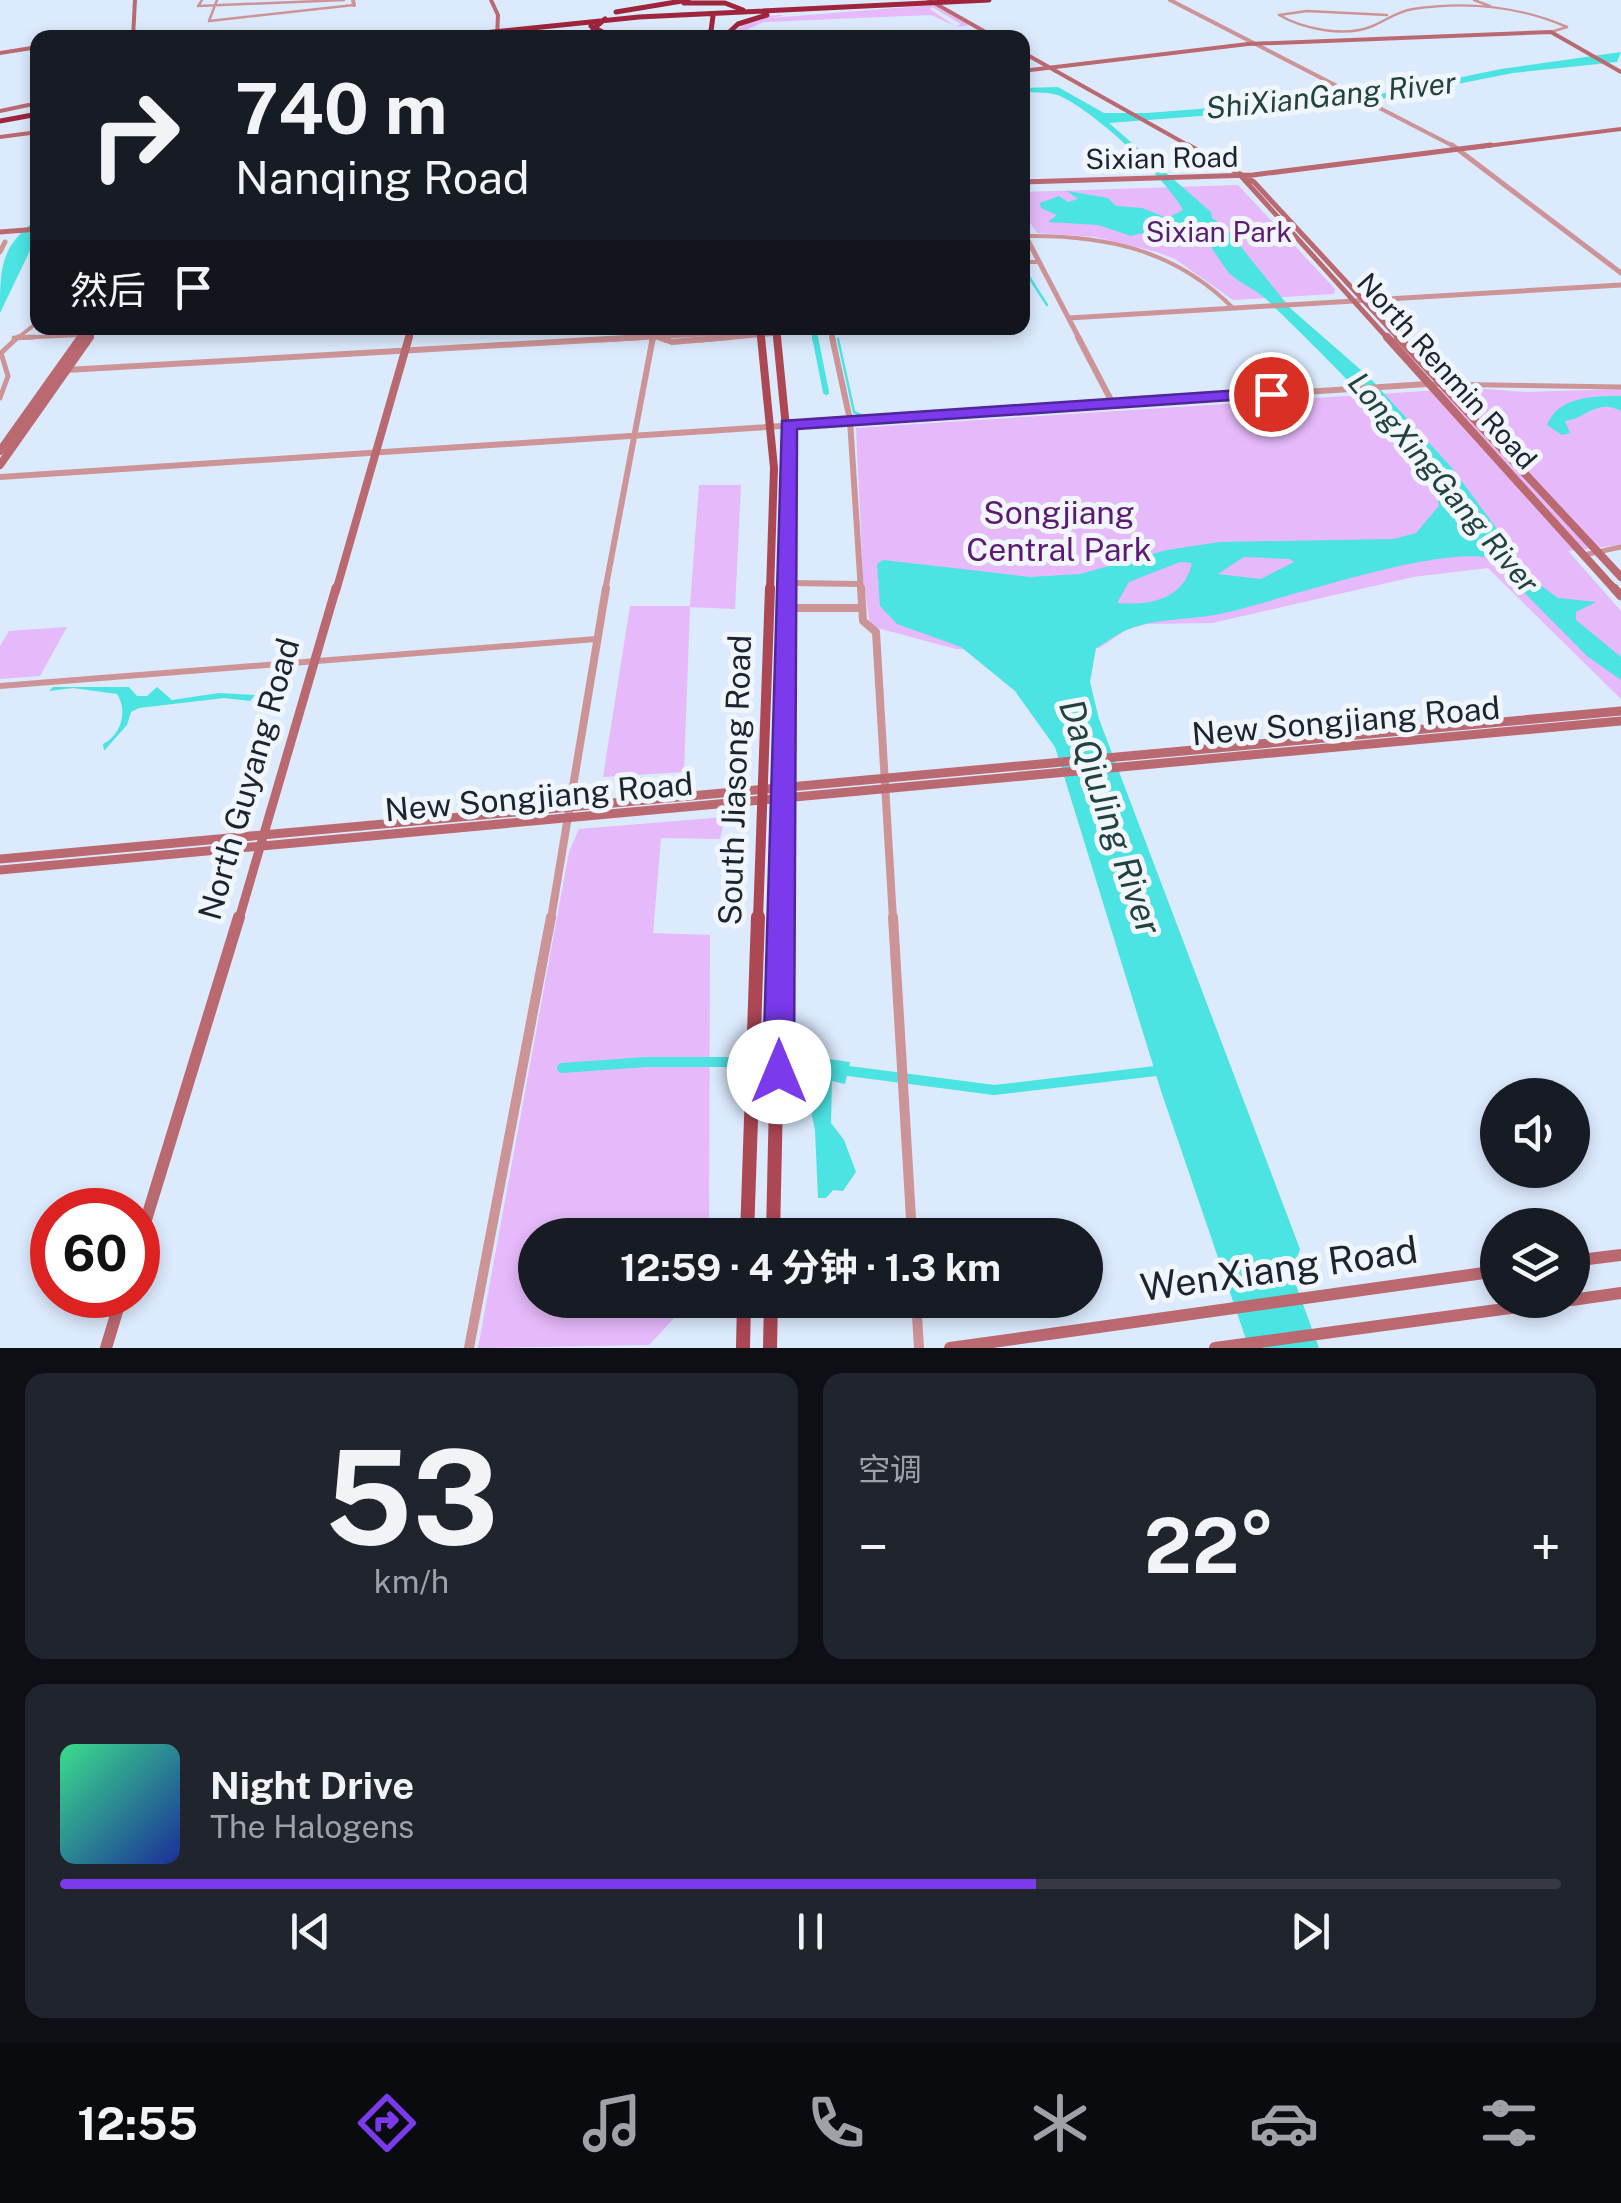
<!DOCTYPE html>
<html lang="zh">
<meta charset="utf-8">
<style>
:root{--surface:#171b24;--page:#20242c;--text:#f1f3f6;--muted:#9ea1a6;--line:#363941;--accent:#7c3aed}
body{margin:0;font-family:"Public Sans","Noto Sans SC",sans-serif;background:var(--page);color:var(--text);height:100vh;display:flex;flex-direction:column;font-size:38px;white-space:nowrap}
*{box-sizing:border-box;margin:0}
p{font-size:32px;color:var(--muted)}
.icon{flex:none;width:55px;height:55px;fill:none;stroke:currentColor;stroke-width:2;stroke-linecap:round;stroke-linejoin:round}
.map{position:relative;height:1348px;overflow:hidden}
.details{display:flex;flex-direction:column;gap:25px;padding:25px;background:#0d0f14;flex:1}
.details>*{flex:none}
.top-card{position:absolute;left:30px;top:30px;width:1000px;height:305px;border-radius:20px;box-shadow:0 5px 15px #0003;background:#171b24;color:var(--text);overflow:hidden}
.buttons{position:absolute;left:1480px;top:1078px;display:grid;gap:20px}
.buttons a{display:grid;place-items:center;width:110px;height:110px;border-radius:50%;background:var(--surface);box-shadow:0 5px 15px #0003;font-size:50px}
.speed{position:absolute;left:30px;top:1188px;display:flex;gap:20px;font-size:50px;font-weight:700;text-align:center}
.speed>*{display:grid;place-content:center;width:130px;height:130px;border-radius:50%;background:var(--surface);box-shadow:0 5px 15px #0003;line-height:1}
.speed .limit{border:15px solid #d22;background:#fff;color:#111}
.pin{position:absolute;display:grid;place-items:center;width:85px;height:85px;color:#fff;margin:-42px;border:5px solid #fff;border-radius:50%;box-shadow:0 2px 10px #0007}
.me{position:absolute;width:110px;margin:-55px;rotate:0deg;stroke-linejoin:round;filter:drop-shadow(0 0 8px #0008)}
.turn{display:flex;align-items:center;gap:35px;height:210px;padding:0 40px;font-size:45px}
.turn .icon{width:130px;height:130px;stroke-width:2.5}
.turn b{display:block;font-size:70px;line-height:85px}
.then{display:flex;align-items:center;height:95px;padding:0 40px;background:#0003;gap:20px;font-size:38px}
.big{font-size:75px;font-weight:700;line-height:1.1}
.details .widget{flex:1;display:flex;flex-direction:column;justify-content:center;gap:15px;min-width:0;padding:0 35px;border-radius:20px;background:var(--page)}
.details .dial{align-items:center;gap:0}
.dial b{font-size:130px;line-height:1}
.song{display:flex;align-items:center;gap:30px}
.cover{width:120px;height:120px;border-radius:15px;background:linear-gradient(135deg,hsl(150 70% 55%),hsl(230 70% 35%))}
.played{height:10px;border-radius:5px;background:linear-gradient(90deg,var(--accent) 65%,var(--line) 65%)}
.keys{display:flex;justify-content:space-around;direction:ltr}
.heat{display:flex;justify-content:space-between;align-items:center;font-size:55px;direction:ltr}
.details .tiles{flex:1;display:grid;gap:25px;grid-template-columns:1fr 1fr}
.widget:last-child{grid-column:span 2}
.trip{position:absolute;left:518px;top:1218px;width:585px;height:100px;border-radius:50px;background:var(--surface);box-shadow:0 5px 15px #0003;font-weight:700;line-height:100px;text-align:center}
.tabs{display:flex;height:160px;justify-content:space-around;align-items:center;background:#090b0e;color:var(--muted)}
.tabs .icon{width:70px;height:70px}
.tabs .current{color:var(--accent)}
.tabs b{font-size:45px;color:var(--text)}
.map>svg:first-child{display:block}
.green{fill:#e5b9fa}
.water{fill:#4ce3e3;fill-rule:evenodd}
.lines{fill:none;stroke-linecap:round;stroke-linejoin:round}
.stream{stroke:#4ce3e3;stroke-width:2.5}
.canal-far2{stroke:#4ce3e3;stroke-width:5}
.canal-far1{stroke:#4ce3e3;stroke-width:6}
.canal{stroke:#4ce3e3;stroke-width:10}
.minor-far3{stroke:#cd9497;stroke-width:2.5}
.minor-far2{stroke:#cd9497;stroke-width:4}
.minor-far1{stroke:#cd9497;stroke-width:5}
.minor{stroke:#cd9497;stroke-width:6}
.tertiary-far4{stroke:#cd9497;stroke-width:4}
.tertiary-far3{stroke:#cd9497;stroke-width:5}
.tertiary-far2{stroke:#cd9497;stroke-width:6}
.tertiary-far1{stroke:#cd9497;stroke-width:8}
.tertiary{stroke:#cd9497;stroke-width:10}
.secondary-far4{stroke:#bb6970;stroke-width:4}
.secondary-far3{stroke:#bb6970;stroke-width:5}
.secondary-far2{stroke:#bb6970;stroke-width:8}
.secondary-far1{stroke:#bb6970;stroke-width:9}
.secondary{stroke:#bb6970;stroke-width:12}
.primary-far3{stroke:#ac4754;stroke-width:6}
.primary-far2{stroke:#ac4754;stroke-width:8}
.primary-far1{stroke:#ac4754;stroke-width:10}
.primary{stroke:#ac4754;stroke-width:14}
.motorway{stroke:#9e253c;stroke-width:5}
.route{fill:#7c3aed;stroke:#51269a;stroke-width:2.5}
.labels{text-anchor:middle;stroke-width:10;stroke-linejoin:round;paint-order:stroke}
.far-street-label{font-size:28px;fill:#1b242f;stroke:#f1f6fd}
.far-park-label{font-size:28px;fill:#5b1a73;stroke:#f1f6fd}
.far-water-label{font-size:30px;font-style:italic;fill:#224141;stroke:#f1f6fd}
.park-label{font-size:32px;fill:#5b1a73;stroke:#f1f6fd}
.street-label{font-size:32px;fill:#1b242f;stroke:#f1f6fd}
.water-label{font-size:35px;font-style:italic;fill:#224141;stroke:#f1f6fd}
.near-street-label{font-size:38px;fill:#1b242f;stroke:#f1f6fd}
</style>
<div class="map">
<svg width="1621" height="1348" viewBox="0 0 1621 1348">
<rect width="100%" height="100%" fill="#dbeafd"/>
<!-- green -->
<path class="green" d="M 933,5 L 969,25 L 956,27 L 961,24 L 932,7 L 930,9 L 955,26 L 931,15 L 764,22 L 748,29 L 745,37 L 726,38 C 743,23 763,14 785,15 L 771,18 Z
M 1238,185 L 1335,289 L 1334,294 L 1233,300 L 1175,259 L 1157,252 L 1095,237 L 1037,233 L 1023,212 L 1023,192 Z
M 1472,388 L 1526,392 L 1621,389 L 1621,545 L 1568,551 L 1621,611 L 1621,699 L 1488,568 L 1413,577 L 1212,623 L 1146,624 L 1126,630 L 1099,648 L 956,649 L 870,626 L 863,577 L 856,428 Z
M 699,485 L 741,485 L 735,609 L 690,607 L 684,772 L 603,777 L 630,606 L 690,606 Z
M 67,627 L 40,676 L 0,679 L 0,646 L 9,631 Z
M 725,817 L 720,839 L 661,838 L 653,933 L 710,935 L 709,1235 L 535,1235 L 535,1300 L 691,1300 L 649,1345 L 478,1348 L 569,852 L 579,829 Z"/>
<!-- water -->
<path class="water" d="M 1621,52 L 1617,62 L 1513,73 L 1356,104 L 1109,123 L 1211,212 L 1212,218 L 1225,227 L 1290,308 L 1369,377 L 1452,468 L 1536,582 L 1558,598 L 1596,602 L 1576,612 L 1576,620 L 1621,657 L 1621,680 L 1587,656 L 1490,558 C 1433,546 1283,600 1220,614 C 1190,620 1157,618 1129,629 C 1118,633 1107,642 1096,648 L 1090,682 L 1099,719 L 1300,1249 L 1292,1274 L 1319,1348 L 1249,1348 L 1161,1091 L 1055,747 L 1015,691 L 961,647 L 897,624 L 880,606 L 877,564 L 883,560 L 1030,577 L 1080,574 L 1167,550 L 1220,542 L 1394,539 L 1416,533 L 1439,506 C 1436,461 1304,336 1267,300 C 1256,289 1240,284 1229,273 C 1226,270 1204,236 1199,228 L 1175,225 L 1131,236 L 1098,225 L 1048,222 L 1057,215 L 1041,208 L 1040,203 L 1059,196 L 1068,202 L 1078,199 L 1067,191 L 1108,198 L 1116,206 L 1142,208 L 1167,218 L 1183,210 C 1167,179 1096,113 1062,97 C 1050,91 1035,93 1023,92 L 1023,88 L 1058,87 L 1104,113 L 1147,113 L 1375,95 L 1501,69 ZM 1244,557 L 1290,559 L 1294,562 L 1261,579 L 1218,574 ZM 1180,562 L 1192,563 C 1184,599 1151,606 1117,603 L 1129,582 Z
M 37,219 L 37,236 L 0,313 C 0,268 0,247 37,219 Z
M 1621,396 L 1621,411 C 1597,398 1587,418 1565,421 L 1570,433 L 1562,435 L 1547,425 C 1558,396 1595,396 1621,396 Z
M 53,687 L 129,687 L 137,696 L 147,696 L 157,687 L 172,700 L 219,693 L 255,695 L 250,701 L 224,698 L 139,708 L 131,712 L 127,725 L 104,751 L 103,744 C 123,734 127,709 117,694 L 73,688 L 49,691 Z
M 799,1055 L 850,1062 L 845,1084 L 832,1081 L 831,1123 L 844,1140 L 856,1172 L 843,1191 L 833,1190 L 826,1198 L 818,1198 L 815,1130 Z"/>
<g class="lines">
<!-- stream -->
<path class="stream" d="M 1022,266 L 1047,305
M 838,339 L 854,412 L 863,416 L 943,411"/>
<!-- canal-far2 -->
<path class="canal-far2" d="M 813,328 L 815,340"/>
<!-- canal-far1 -->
<path class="canal-far1" d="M 815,337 L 826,392"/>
<!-- canal -->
<path class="canal" d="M 562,1068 L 646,1062 L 808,1062
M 841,1070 L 994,1090 L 1164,1070"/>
<!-- minor-far3 -->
<path class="minor-far3" d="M 202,0 L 198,6 L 344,0
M 217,0 L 209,21 L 354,5
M 1474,0 L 1490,6
M 1387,15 L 1307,11 L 1279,15 C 1303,29 1344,37 1370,27 C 1386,21 1395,12 1413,9 C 1465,1 1519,6 1567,27 L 1551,32"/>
<!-- minor-far2 -->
<path class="minor-far2" d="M 1026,236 C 1106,235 1175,250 1233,308
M 1022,262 L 1039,262
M 14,338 L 82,335
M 15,340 L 38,322"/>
<!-- minor-far1 -->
<path class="minor-far1" d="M 14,338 L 34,337
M 1427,384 L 1621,387
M 0,398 L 8,376 L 1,353 L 18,337
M 1584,555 L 1621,547"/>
<!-- minor -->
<path class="minor" d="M 0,686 L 596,639"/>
<!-- tertiary-far4 -->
<path class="tertiary-far4" d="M 353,0 L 354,5
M 1170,0 L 1457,148"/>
<!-- tertiary-far3 -->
<path class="tertiary-far3" d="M 1452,145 L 1621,273
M 1022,229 L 1080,340
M 0,252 L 5,242
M 1069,318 L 1621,285
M 830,328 L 833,340
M 797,332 L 831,330
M 658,337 L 665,340
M 600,340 L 803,328
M 653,340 L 655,328
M 700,340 L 778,333"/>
<!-- tertiary-far2 -->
<path class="tertiary-far2" d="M 658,337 L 672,342 L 730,337
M 832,337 L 850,420 L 861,591
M 1078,337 L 1113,404
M 66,370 L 643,337
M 0,477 L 1427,384
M 789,583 L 859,584
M 605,591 L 653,337"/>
<!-- tertiary-far1 -->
<path class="tertiary-far1" d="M 861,588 L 863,621 L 876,632 L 893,919
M 787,608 L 862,608
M 551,919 L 606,588"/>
<!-- tertiary -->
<path class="tertiary" d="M 893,917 L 912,1235
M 916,1300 L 919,1348
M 469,1348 L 551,917"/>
<!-- secondary-far4 -->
<path class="secondary-far4" d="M 491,0 L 498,15 L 497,38
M 929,0 L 996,38
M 102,38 L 132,33
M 133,38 L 135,0
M 1022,52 L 1193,148
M 0,53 L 38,47
M 1022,71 L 1248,44 L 1551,32 L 1621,72
M 0,111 L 38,103
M 0,137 L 38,132
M 1471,148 L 1621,129"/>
<!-- secondary-far3 -->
<path class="secondary-far3" d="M 1188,145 L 1254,182 L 1400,340
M 1241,176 L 1389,340
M 1022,182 L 1253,175 L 1491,145
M 0,232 L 38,229
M 80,340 L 88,328
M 88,340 L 96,328
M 409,340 L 412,328"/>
<!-- secondary-far2 -->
<path class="secondary-far2" d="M 1387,337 L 1616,591
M 1398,337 L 1621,577
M 0,451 L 81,337
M 0,465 L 90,337
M 336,591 L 409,337"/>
<!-- secondary-far1 -->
<path class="secondary-far1" d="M 1614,588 L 1621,596
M 0,859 L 1621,711
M 0,870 L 1621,721
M 239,919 L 336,588"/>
<!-- secondary -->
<path class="secondary" d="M 138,1246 L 239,917
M 1572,1261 L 1621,1255
M 1572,1300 L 1621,1293
M 106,1348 L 122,1295
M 950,1348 L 1498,1271
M 1215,1348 L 1570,1300"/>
<!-- primary-far3 -->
<path class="primary-far3" d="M 760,328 L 761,340
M 776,328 L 777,340"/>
<!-- primary-far2 -->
<path class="primary-far2" d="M 761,337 L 774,468 L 770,591
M 777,337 L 790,468 L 787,591"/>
<!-- primary-far1 -->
<path class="primary-far1" d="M 758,919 L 770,588
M 780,919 L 787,588"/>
<!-- primary -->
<path class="primary" d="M 747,1235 L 758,917
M 773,1235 L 780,917
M 743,1348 L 744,1300
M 770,1348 L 771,1300"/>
<!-- motorway -->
<path class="motorway" d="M 684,3 L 725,3 L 743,10
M 616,12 L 688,0
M 591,26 L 614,38
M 411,38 L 438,34
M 435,38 L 639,17 L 989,0
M 596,38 L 593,29 L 605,19
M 698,38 L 711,31 L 713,16
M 723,38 L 738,24 L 767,15
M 0,121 L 38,114"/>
</g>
<!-- route -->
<path class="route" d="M 1271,388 L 1277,390 L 1277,397 L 797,429 L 794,1072 L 790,1083 L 779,1088 L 768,1083 L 763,1072 L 782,421 Z"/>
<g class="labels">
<!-- far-street labels -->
<g class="far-street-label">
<text transform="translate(1162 158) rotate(-1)" y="10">Sixian Road</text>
<text transform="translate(1447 371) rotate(48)" y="10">North Renmin Road</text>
</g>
<!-- far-park labels -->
<g class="far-park-label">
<text x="1219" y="242">Sixian Park</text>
</g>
<!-- far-water labels -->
<g class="far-water-label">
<text transform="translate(1331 96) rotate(-6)" y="10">ShiXianGang River</text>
<text transform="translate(1443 483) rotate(50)" y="10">LongXingGang River</text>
</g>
<!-- park labels -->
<g class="park-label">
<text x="1059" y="524">Songjiang<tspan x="1059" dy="37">Central Park</tspan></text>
</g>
<!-- street labels -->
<g class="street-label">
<text transform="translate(1346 721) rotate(-5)" y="11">New Songjiang Road</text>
<text transform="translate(249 779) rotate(-74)" y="11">North Guyang Road</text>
<text transform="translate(735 780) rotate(-88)" y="11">South Jiasong Road</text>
<text transform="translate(539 797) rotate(-5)" y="11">New Songjiang Road</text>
</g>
<!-- water labels -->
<g class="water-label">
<text transform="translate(1110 817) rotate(71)" y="12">DaQiuJing River</text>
</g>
<!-- near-street labels -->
<g class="near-street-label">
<text transform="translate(1279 1269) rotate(-8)" y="13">WenXiang Road</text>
</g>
</g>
</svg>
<div class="buttons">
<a><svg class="icon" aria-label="sound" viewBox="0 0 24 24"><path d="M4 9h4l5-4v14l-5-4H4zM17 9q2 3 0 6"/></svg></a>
<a><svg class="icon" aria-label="layers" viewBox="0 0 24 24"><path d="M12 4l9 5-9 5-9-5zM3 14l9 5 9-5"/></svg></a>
</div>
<div class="speed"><div class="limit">60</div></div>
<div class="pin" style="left:1271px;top:394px;background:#d93025"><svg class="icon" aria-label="arrive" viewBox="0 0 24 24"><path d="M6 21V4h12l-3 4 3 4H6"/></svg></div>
<svg class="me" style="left:779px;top:1072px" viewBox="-20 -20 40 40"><circle r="19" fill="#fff"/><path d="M0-13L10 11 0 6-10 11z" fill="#7c3aed"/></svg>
<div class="trip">12:59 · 4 分钟 · 1.3 km</div>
<div class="top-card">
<div class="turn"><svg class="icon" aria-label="right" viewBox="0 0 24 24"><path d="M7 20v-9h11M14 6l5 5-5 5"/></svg><div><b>740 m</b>Nanqing Road</div></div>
<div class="then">然后<svg class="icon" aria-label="arrive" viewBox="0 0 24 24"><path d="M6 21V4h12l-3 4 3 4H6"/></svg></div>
</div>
</div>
<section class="details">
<div class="tiles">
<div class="widget dial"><b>53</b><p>km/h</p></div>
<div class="widget"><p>空调</p>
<div class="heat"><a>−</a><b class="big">22°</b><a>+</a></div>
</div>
<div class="widget">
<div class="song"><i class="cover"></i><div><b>Night Drive</b><p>The Halogens</p></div></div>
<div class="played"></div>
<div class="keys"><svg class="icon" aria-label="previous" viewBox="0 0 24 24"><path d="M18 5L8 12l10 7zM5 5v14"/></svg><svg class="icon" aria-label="pause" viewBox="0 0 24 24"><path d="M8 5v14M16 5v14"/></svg><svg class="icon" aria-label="next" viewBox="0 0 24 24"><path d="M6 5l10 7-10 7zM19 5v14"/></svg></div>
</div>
</div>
</section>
<nav class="tabs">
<b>12:55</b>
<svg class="icon current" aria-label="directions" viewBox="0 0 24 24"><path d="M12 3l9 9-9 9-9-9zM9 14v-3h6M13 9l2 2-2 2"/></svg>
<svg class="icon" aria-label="music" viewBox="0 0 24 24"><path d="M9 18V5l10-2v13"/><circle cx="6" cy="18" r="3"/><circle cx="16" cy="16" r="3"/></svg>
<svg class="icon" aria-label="phone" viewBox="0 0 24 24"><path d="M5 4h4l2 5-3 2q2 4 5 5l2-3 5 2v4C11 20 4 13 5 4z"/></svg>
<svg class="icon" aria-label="climate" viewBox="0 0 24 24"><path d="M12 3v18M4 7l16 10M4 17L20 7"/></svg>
<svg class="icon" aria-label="car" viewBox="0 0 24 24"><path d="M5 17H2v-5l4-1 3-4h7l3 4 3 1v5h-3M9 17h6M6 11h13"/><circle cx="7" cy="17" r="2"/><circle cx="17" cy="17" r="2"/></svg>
<svg class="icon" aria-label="filters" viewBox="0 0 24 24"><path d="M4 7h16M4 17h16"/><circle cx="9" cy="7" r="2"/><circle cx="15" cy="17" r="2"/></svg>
</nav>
